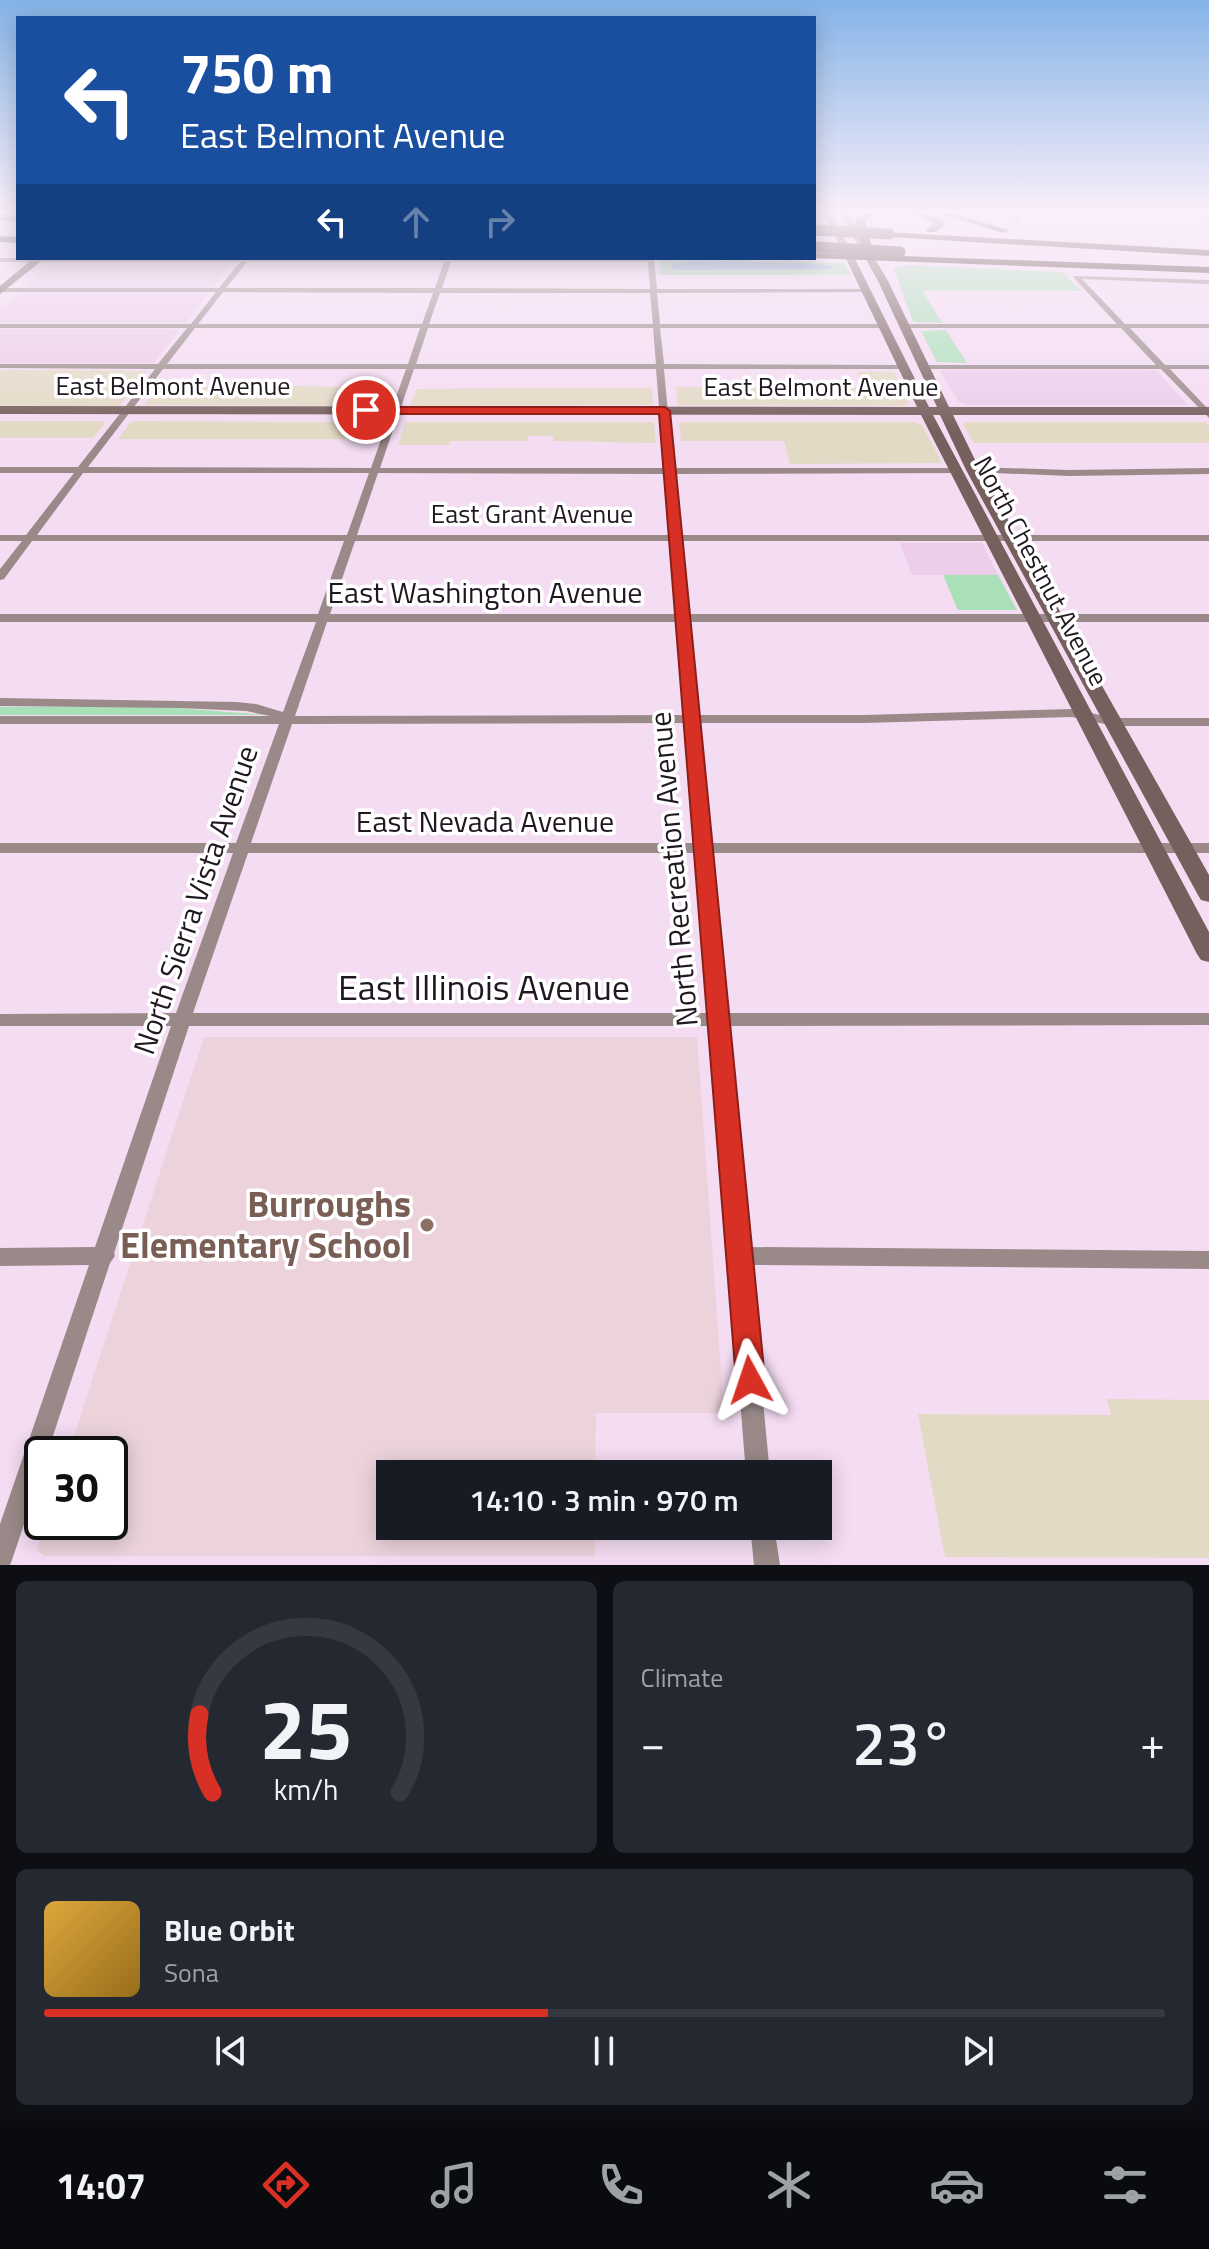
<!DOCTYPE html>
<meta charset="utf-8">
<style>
:root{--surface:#171b24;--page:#242831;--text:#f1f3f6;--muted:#9ea1a6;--line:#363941;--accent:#d93025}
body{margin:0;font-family:"Titillium Web",sans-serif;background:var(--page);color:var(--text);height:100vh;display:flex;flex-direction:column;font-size:30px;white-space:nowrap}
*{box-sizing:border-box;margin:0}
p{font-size:26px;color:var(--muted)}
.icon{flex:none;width:44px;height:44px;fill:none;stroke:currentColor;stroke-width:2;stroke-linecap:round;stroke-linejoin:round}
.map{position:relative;height:1565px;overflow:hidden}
.side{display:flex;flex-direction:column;gap:16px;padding:16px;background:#0d0f14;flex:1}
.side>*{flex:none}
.top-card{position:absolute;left:16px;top:16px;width:800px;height:244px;border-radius:0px;box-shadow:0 4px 20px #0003;background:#1a4fa0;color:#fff;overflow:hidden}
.speed{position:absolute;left:24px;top:1436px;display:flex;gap:16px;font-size:40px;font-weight:700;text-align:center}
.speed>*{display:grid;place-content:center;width:104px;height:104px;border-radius:50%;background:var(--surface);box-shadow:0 4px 20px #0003;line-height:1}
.speed .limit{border:4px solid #111;border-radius:12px;background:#fff;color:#111}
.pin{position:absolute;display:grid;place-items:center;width:68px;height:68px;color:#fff;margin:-34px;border:4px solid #fff;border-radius:50%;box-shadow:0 2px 8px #0007}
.me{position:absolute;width:88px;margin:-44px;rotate:355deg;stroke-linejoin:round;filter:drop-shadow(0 0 6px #0008)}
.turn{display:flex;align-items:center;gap:28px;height:168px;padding:0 32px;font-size:36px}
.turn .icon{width:104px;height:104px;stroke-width:2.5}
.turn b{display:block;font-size:56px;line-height:68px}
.lanes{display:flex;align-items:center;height:76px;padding:0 32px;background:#0003;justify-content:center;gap:40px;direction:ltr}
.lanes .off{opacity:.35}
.big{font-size:60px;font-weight:600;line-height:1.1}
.side .tile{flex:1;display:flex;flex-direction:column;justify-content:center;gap:12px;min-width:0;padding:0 28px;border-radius:12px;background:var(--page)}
.side .dial{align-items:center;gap:0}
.dial svg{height:208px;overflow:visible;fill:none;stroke:var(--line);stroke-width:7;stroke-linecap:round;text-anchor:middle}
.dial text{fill:var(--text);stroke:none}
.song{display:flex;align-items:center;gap:24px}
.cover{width:96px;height:96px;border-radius:12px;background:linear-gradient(135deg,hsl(40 70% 55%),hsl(40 70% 35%))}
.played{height:8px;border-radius:4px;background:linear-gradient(90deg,var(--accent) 45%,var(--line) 45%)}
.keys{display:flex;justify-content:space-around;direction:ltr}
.heat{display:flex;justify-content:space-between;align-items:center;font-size:44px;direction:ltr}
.side .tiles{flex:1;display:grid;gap:16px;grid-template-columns:1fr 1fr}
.tile:last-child{grid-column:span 2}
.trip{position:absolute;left:376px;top:1460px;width:456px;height:80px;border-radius:0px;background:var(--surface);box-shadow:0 4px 20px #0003;font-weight:600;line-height:80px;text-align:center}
.menu{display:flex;height:128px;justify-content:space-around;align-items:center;background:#090b0e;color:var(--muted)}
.menu .icon{width:56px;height:56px}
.menu .on{color:var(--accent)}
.menu b{font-size:36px;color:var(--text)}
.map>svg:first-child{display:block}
.commercial{fill:#e3dac5}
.built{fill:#ecceeb}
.education{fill:#ecd3db}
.green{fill:#aae0b7}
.water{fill:#8fb2e5}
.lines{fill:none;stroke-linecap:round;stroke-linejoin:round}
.street{fill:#998a89;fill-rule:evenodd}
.secondary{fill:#75605d;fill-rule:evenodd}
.highway{fill:#442927;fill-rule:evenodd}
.highway-bridge{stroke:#442927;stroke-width:11}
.route{fill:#d93025;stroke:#8d1f18;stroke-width:2}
.education-dot{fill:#8d6e63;stroke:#fff;stroke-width:3}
.labels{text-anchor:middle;stroke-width:7;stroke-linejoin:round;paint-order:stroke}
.far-street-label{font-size:26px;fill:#201820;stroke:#fff}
.street-label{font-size:30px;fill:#201820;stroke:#fff}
.near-street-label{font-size:36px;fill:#201820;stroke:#fff}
.near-education-label{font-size:36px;font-weight:bold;fill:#785e54;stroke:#fff;text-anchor:end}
</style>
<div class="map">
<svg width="1209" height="1565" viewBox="0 0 1209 1565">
<rect width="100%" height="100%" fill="#f4dcf3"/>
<!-- commercial -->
<path class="commercial" d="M 0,370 L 56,370 L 147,371 L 120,405 L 115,406 L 0,406 Z
M 857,371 L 894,372 L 909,403 L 903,406 L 678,405 L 676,387 L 864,388 Z
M 300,386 L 393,388 L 386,406 L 144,405 L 157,388 Z
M 511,388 L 652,388 L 653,405 L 410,406 L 416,389 Z
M 0,421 L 103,421 L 105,423 L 93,438 L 0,438 Z
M 136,421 L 287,422 L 380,422 L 374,439 L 118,439 L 130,423 Z
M 409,422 L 650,422 L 654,423 L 656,443 L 553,441 L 553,436 L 528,436 L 527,441 L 451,441 L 449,445 L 398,445 L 405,423 Z
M 683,422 L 914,422 L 922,425 L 942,463 L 790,464 L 784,441 L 681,441 L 679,423 Z
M 966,422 L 1205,422 L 1209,426 L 1209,443 L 974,443 L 963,424 Z
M 1107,1399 L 1209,1400 L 1209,1558 L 945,1557 L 918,1414 L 1111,1415 Z"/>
<!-- built -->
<path class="built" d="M 53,263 L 233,263 L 213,288 L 23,288 Z
M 20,294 L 208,294 L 186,323 L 0,323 L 0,307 Z
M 0,329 L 180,329 L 154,363 L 0,363 Z
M 943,370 L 1150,370 L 1157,371 L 1188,405 L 968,405 L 959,402 L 940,372 Z
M 900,543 L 982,543 L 998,575 L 912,575 Z"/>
<!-- education -->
<path class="education" d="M 204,1037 L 697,1037 L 724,1413 L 596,1413 L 595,1474 L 390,1474 L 390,1526 L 595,1526 L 595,1556 L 44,1556 L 37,1550 L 46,1522 L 110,1522 L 110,1454 L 68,1454 Z"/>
<!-- green -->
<path class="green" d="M 659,258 L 844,263 L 851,275 L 660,275 Z
M 907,265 L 1063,272 L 1081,291 L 923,291 L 942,323 L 914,322 C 905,304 902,287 893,269 Z
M 946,330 L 967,363 L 937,362 L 921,331 Z
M 943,575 L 998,575 L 1017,610 L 958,610 Z
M 0,707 L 162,707 L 270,715 L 0,715 Z"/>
<!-- water -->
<path class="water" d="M 693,260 L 819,264 L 833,267 L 833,269 L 673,270 L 671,265 Z"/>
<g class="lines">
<!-- street -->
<path class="street" d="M 1012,213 L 1018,213 L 1019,222 L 1015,222 Z
M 1194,213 L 1201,213 L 1209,219 L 1209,224 Z
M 0,258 L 651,258 L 654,260 L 657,289 L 868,289 L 870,292 L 657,293 L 660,324 L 885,324 L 889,326 L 885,328 L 660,328 L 664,364 L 903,365 L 907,367 L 903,369 L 664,369 L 673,468 L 956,468 L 961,471 L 959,473 L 674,474 L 679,535 L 1209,535 L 1209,541 L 680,541 L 688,614 L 1209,614 L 1209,622 L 689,622 L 700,715 L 865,715 L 1072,709 L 1114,718 L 1209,718 L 1209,726 L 1114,726 L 1072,717 L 865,723 L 701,723 L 710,843 L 1209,843 L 1209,853 L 711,853 L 726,1013 L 1209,1013 L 1209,1025 L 727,1026 L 748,1247 L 1209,1251 L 1209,1269 L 750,1265 L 770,1474 L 746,1474 L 710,1026 L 189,1026 L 114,1253 L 115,1256 L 110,1263 L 47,1454 L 42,1454 L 42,1471 L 12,1560 L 10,1565 L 0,1565 L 0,1524 L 89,1265 L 0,1266 L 0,1248 L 95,1247 L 171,1026 L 0,1026 L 0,1014 L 176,1013 L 233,853 L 0,853 L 0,843 L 236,843 L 279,724 L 0,724 L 0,716 L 270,716 L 246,711 L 179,708 L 0,706 L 0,698 L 236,702 L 256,704 L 283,712 L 316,622 L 0,622 L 0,614 L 318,614 L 344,541 L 32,541 L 4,579 L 0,580 L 0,569 L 22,541 L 0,541 L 0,535 L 26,535 L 74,473 L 0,473 L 0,467 L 78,467 L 155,369 L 0,368 L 0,364 L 158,364 L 187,328 L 0,328 L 0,324 L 191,324 L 216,292 L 1,292 L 0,288 L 219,288 L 240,262 L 0,262 ZM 247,262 L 444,262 L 435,288 L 226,288 ZM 451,262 L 648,262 L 650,289 L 442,288 ZM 223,292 L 433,293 L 422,324 L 198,324 ZM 440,293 L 650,293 L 653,324 L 429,324 ZM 195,328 L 420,328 L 408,364 L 167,364 ZM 428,328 L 653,328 L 656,364 L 416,364 ZM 163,369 L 406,369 L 371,468 L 88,467 ZM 414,369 L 656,369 L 664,468 L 380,468 ZM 83,473 L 369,473 L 347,535 L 37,535 ZM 378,473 L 664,474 L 669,535 L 357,535 ZM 355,541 L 669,541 L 677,614 L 330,614 ZM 327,622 L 677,622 L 687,715 L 295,716 ZM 688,723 L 695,843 L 251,843 L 292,724 ZM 248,853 L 696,853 L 709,1013 L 193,1013 Z
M 1074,276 L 1209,280 L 1209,284 L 1082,279 L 1125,324 L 1209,324 L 1209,328 L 1130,328 L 1165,365 L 1209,365 L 1209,369 L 1170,369 L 1209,410 L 1209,418 L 1161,369 L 924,369 L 920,367 L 924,365 L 1156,365 L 1121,328 L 904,328 L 900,326 L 904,324 L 1117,324 L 1074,278 Z
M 973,467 L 1069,470 L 1209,468 L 1209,474 L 1069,476 L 970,472 L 970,468 Z
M 750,1526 L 774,1526 L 780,1565 L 754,1565 Z"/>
<!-- secondary -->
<path class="secondary" d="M 824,213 L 832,213 L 929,407 L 937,407 L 878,281 L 840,213 L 848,213 L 888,281 L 949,407 L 1209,407 L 1209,415 L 953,415 L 980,470 L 1209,875 L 1209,902 L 1201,900 L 1198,895 L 966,470 L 940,415 L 933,415 L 1209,932 L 1209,962 L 1201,960 L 1197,954 L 921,415 L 0,414 L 0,406 L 917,407 Z
M 34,258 L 45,258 L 0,294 L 0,286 Z"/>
<!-- highway -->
<path class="highway" d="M 864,213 L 876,213 L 865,221 L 874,255 L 1209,267 L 1209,273 L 810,258 L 814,258 L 814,253 L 864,254 L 855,220 Z
M 909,213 L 924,213 L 943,219 L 944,226 L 935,232 L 927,232 L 926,230 L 934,223 Z
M 935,213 L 951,213 L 1009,230 L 1004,233 Z
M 0,214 L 18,216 L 18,222 L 0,220 Z
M 885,232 L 1209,250 L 1209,256 L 889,237 L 884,234 Z
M 0,236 L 18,237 L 18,243 L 0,242 Z"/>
<!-- highway-bridge -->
<path class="highway-bridge" d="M 814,230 L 889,234
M 817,247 L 900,252"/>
</g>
<!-- sky -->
<linearGradient id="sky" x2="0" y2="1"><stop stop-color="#84b3e7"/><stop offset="0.49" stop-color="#faeffa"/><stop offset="1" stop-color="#faeffa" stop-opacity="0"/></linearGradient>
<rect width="1209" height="432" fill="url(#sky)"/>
<!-- route -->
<path class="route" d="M 665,407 L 670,411 L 765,1380 L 761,1390 L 750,1394 L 740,1390 L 736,1380 L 659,414 L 366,414 L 360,410 L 366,407 Z"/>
<!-- markers -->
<circle class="education-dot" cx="427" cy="1225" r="8"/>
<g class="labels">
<!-- far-street labels -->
<g class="far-street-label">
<text x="173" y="395">East Belmont Avenue</text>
<text x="821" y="396">East Belmont Avenue</text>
<text x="532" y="523">East Grant Avenue</text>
<text transform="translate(1041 571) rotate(62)" y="9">North Chestnut Avenue</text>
</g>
<!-- street labels -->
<g class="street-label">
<text x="485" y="603">East Washington Avenue</text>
<text x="485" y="832">East Nevada Avenue</text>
<text transform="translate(674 869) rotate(-95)" y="10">North Recreation Avenue</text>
<text transform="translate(196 900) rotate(-71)" y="10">North Sierra Vista Avenue</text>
</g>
<!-- near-street labels -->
<g class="near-street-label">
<text x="484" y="1000">East Illinois Avenue</text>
</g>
<!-- near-education labels -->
<g class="near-education-label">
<text x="411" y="1217">Burroughs<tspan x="411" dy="41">Elementary School</tspan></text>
</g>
</g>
</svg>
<div class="speed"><div class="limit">30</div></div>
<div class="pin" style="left:366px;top:410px;background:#d93025"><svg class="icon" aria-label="arrive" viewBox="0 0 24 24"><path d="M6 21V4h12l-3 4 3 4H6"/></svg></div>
<svg class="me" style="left:750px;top:1380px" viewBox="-20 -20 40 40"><path d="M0-17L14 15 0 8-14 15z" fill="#d93025" stroke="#fff" stroke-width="4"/></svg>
<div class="trip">14:10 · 3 min · 970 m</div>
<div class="top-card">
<div class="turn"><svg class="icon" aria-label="left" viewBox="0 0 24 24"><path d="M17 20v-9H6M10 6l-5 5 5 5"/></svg><div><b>750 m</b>East Belmont Avenue</div></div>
<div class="lanes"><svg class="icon" aria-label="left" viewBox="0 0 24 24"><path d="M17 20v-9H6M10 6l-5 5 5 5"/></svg><svg class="icon off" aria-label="ahead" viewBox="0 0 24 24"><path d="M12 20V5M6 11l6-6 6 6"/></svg><svg class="icon off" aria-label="right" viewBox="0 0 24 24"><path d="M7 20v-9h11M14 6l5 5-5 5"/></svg></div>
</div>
</div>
<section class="side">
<div class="tiles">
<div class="tile dial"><svg viewBox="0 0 100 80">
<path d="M14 69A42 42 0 1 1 86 69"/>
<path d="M14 69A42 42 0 0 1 9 39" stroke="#d93025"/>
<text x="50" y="56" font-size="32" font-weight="700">25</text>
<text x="50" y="72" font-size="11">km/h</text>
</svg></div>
<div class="tile"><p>Climate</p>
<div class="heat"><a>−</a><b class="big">23°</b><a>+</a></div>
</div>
<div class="tile">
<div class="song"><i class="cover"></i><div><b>Blue Orbit</b><p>Sona</p></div></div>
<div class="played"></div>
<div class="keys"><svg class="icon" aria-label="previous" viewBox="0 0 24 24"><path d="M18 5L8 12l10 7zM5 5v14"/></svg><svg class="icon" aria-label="pause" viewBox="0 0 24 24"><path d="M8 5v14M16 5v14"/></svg><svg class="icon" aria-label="next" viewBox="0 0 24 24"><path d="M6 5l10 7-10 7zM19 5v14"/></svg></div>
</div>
</div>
</section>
<nav class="menu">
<b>14:07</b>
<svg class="icon on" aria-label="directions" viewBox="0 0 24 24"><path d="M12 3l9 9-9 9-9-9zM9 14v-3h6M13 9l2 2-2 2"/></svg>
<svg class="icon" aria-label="music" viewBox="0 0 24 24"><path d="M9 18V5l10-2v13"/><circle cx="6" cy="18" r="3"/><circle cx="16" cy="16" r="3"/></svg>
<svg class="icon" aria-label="phone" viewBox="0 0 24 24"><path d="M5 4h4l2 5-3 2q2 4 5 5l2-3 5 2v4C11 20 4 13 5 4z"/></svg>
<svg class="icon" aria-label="climate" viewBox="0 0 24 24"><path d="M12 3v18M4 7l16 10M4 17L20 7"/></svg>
<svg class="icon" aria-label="car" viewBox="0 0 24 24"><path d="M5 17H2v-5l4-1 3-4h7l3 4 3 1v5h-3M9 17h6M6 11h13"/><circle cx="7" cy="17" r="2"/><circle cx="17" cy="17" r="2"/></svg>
<svg class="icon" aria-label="filters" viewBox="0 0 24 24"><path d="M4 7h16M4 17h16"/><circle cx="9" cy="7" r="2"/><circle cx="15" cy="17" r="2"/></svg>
</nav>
